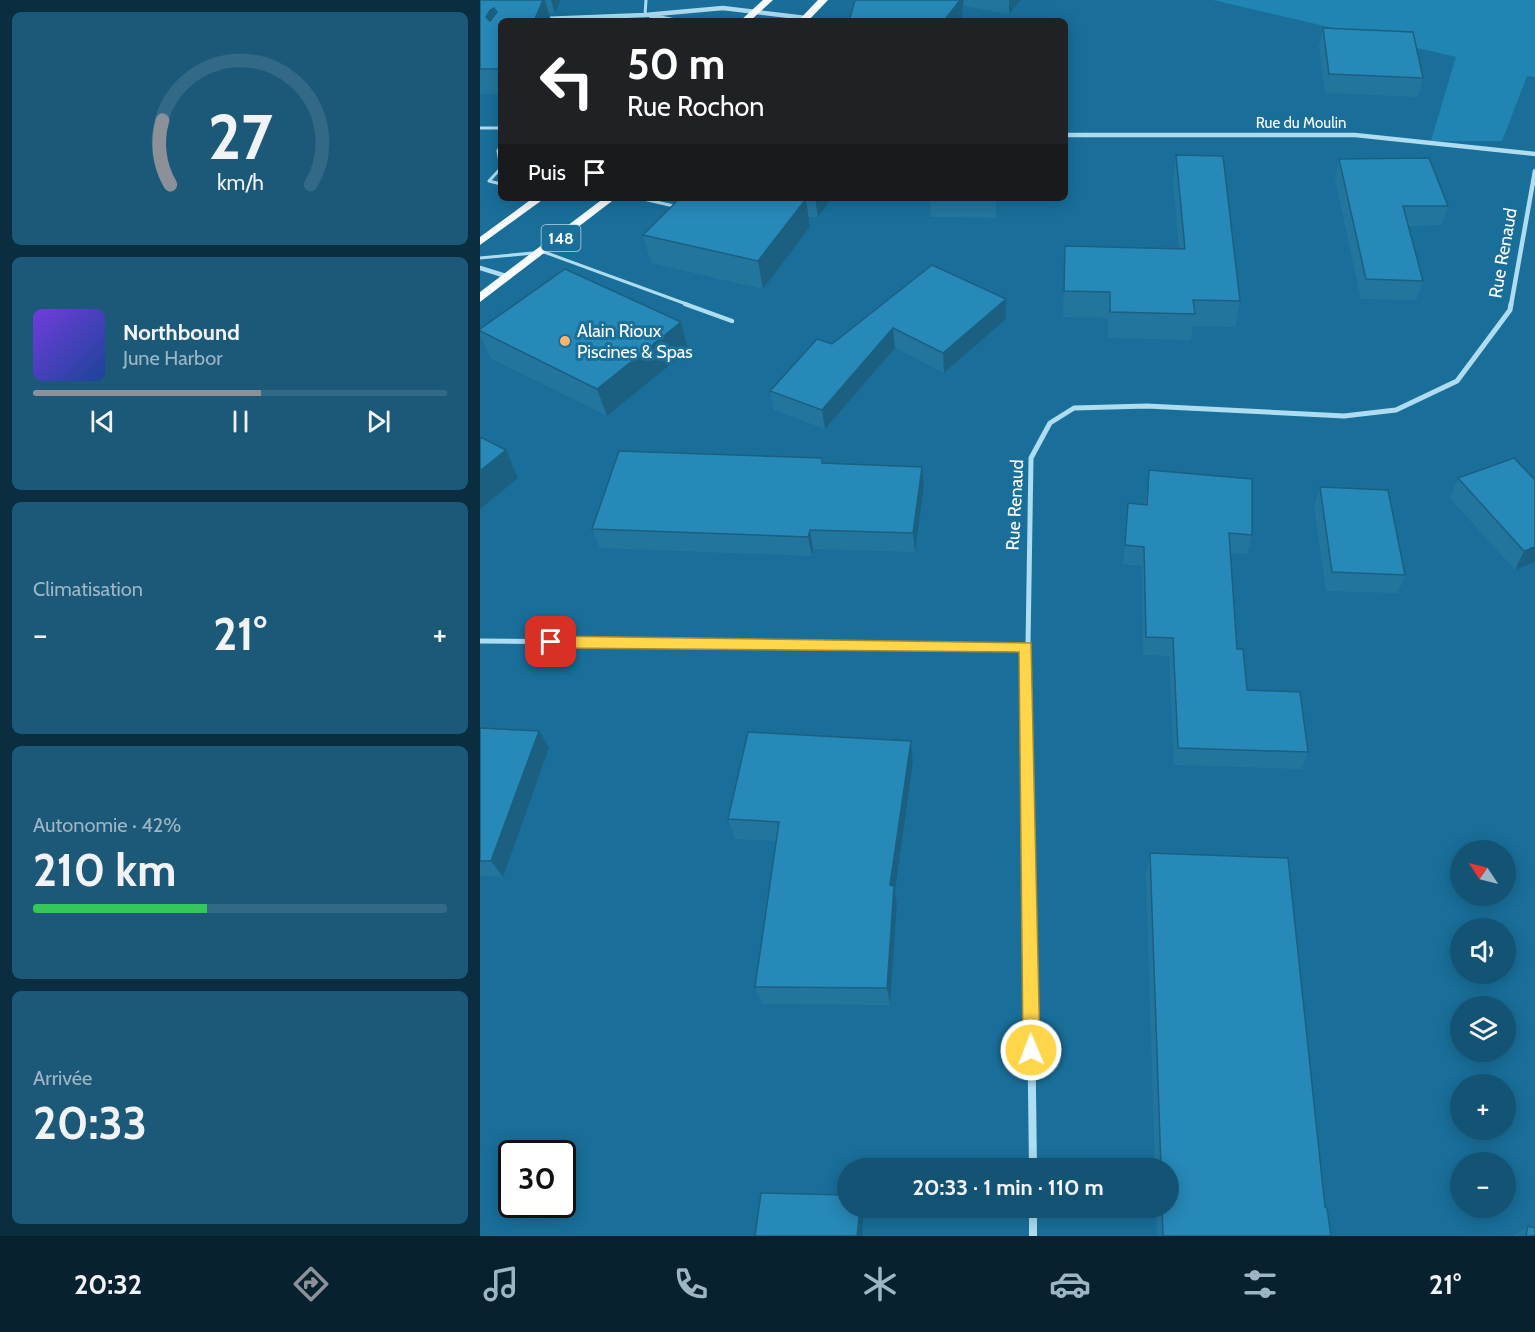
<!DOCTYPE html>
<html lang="fr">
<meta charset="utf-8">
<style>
:root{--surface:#135374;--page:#1c5979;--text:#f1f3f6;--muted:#9db6c5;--line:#326986;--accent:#8c9099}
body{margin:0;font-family:Cabin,sans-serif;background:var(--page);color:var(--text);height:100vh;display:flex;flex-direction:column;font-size:22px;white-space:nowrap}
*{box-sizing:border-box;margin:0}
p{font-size:20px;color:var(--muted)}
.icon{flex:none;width:33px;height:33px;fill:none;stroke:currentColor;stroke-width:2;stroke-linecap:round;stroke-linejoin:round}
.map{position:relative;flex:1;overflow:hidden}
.panel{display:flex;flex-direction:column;gap:12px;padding:12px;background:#0a2e40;width:480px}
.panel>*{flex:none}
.banner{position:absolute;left:18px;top:18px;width:570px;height:183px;border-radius:9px;box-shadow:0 3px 15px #0003;background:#202124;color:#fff;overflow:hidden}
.needle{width:39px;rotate:305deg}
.controls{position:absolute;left:970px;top:840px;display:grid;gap:12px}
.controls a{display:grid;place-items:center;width:66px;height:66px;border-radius:50%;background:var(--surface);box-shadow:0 3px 15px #0003;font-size:30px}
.speed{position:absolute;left:18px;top:1140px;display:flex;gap:12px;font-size:30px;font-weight:700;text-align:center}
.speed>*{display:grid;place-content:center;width:78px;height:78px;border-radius:50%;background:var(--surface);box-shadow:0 3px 15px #0003;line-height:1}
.speed .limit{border:3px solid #111;border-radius:9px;background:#fff;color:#111}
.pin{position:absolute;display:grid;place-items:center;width:51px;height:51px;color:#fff;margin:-26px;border-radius:12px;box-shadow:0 3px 9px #0006}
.me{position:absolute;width:66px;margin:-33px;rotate:359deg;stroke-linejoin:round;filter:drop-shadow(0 0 4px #0008)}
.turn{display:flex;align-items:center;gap:21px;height:126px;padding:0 30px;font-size:27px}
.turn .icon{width:78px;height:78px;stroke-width:2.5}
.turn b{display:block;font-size:42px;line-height:51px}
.then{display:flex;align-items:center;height:57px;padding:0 30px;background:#0003;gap:12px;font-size:22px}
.big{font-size:45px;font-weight:800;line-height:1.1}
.panel .widget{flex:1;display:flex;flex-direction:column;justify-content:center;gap:9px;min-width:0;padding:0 21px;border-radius:9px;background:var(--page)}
.panel .dial{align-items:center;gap:0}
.dial svg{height:156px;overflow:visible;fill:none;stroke:var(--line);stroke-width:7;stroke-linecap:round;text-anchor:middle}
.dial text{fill:var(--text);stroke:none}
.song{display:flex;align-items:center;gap:18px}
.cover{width:72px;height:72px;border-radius:9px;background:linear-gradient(135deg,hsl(260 70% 55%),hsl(220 70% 35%))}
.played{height:6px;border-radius:3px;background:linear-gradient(90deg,var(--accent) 55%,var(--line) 55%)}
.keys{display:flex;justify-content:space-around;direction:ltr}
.heat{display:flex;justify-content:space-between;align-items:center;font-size:33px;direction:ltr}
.charge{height:9px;border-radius:4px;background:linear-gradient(90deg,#34c759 42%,var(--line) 0)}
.trip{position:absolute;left:357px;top:1158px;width:342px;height:60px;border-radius:30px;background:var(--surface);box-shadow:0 3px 15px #0003;font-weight:800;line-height:60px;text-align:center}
.menu{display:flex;height:96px;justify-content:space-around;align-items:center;background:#08212e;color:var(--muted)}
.menu .icon{width:42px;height:42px}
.menu .on{color:var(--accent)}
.menu b{font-size:27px;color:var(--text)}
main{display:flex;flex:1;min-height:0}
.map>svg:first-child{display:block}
.green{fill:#2185b3}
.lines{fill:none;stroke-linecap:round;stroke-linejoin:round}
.service-far1{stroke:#aedcf1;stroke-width:3}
.service{stroke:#aedcf1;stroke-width:4.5}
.minor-far2{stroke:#aedcf1;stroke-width:4.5}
.minor-far1{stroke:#aedcf1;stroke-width:5}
.minor{stroke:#aedcf1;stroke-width:8}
.primary{fill:#f8fcff;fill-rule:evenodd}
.wall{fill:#22769e}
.shaded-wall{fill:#1b6081}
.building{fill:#2789b8;stroke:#1b6081;stroke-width:1.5;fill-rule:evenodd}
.route{fill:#ffd54a;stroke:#a68a30;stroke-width:1.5}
.poi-dot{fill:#ffb36e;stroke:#196f9a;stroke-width:2}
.labels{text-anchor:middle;stroke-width:6;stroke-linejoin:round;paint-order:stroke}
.far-street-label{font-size:15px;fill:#fff;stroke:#196f9a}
.shield{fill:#196f9a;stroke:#bad4e1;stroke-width:1.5}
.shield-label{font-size:16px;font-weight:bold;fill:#fff}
.street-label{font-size:18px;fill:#fff;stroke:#196f9a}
.poi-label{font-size:18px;fill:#fff;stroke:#196f9a;text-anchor:start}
</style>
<main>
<section class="panel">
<div class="widget dial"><svg viewBox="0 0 100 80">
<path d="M14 69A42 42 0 1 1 86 69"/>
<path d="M14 69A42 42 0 0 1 10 36" stroke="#8c9099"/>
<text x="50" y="56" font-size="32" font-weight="700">27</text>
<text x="50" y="72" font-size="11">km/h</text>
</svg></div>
<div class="widget">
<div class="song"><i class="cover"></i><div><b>Northbound</b><p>June Harbor</p></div></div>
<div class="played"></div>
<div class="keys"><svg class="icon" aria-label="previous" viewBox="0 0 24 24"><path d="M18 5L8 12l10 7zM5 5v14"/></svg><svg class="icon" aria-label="pause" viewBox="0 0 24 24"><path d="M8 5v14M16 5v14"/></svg><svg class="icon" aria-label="next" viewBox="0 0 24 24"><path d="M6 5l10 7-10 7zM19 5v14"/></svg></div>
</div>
<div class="widget"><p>Climatisation</p>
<div class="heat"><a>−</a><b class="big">21°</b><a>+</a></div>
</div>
<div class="widget"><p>Autonomie · 42%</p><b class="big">210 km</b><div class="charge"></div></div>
<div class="widget"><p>Arrivée</p><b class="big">20:33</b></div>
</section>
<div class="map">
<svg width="1055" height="1236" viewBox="0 0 1055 1236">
<rect width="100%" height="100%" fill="#196f9a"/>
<!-- green -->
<path class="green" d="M 733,0 L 1055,0 L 1055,77 L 1047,76 L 1022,141 L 951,141 L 976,57 Z"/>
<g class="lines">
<!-- service-far1 -->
<path class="service-far1" d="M 165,15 L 166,0
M 0,128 L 21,128
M 21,145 L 18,151 L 21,168 L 9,181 L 21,184
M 159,198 L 198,207
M 0,258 L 64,252 L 209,305"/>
<!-- service -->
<path class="service" d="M 205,304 L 252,321"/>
<!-- minor-far2 -->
<path class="minor-far2" d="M 171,16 L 197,21
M 64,19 L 165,15 L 243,8 L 326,18
M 585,135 L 875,135 L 1055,154
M 0,268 L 29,277
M 1031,305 L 1055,171"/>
<!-- minor-far1 -->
<path class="minor-far1" d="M 0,641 L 546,647
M 547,707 L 551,458 L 570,423 L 594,408 L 667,406 L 864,416 L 916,410 L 977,381 L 1030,310 L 1031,304"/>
<!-- minor -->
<path class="minor" d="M 547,705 L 553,1168
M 553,1208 L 553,1236"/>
<!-- primary -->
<path class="primary" d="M 283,0 L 293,0 L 270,21 L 260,21 Z
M 338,0 L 348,0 L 328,21 L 318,21 Z
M 53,198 L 65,198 L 0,245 L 0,237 Z
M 124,198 L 136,198 L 0,302 L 0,292 Z"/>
</g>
<!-- wall -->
<path class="wall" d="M 0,0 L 81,0 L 75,13 L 69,13 L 71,21 L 21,21 L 21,94 L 0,94 Z
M 375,0 L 541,0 L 529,14 L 484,6 Z
M 843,28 L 943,78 L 938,97 L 845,93 L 839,47 Z
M 696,155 L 760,301 L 755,327 L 713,326 L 711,340 L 628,338 L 628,318 L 583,317 L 585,246 L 699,249 L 693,181 Z
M 859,159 L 968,206 L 962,225 L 928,226 L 943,281 L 936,300 L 881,299 L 855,179 Z
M 200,198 L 352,198 L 338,217 L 329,217 L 330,227 L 283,289 L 171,263 L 163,235 Z
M 450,198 L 516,198 L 516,218 L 451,217 Z
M 452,265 L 526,319 L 464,373 L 415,348 L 345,429 L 294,410 L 290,391 L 352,344 Z
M 0,329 L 208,350 L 127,416 L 10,358 L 0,334 Z
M 342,458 L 343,463 L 444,486 L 435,552 L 333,549 L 332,556 L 120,548 L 112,529 Z
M 669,470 L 772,535 L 767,554 L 750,553 L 757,649 L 767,690 L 828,752 L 822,769 L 694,765 L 689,656 L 663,655 L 662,566 L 643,564 L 648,503 L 665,505 Z
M 978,478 L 1055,480 L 1055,562 L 1035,570 L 970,498 Z
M 840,487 L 925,575 L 918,593 L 846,591 L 834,507 Z
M 0,728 L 59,731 L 69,748 L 23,877 L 0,876 Z
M 431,741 L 433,762 L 415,892 L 417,904 L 410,1005 L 282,1004 L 275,987 L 297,841 L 255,839 L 248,819 Z
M 670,853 L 845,1207 L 851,1236 L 677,1236 L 676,1208 L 688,1208 L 688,1168 L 675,1168 L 666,874 Z
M 1048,1226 L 1055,1236 L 1034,1236 L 1034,1235 Z"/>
<!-- shaded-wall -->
<path class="shaded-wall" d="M 63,0 L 65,0 L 71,21 L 54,21 Z
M 71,0 L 81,0 L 75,13 Z
M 480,0 L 484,0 L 481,21 L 464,21 Z
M 529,0 L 541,0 L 529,14 Z
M 14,8 L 21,29 L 21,33 L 6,17 L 10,10 Z
M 335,198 L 352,198 L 338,217 Z
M 326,199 L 330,227 L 283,289 L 278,261 Z
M 526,299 L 526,319 L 464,373 L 463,353 Z
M 201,322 L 208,350 L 127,416 L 117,389 Z
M 413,328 L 415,348 L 345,429 L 342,410 Z
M 26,450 L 38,478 L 0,509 L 0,471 Z
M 442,467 L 444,486 L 435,552 L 433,533 Z
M 330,530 L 333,549 L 332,556 L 328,537 Z
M 1055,547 L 1055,562 L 1035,570 L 1044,551 Z
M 59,731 L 69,748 L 23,877 L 11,861 Z
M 431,741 L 433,762 L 415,892 L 417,904 L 410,1005 L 407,988 L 410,885 Z
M 380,1208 L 384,1208 L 382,1236 L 377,1236 Z"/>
<!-- building -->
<path class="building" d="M 0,0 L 63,0 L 54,21 L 21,21 L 21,69 L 0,69 ZM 14,8 L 17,12 L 10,21 L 6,17 L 10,10 Z
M 375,0 L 480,0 L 464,21 L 369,21 Z
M 843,28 L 933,32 L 943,78 L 849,74 Z
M 696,155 L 743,156 L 760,301 L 713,300 L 715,314 L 630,312 L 630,292 L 584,291 L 585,246 L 705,249 Z
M 949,158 L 968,206 L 923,206 L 943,281 L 886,279 L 859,159 Z
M 200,198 L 323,198 L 326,199 L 278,261 L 163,235 Z
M 452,265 L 526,299 L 463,353 L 413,328 L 342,410 L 290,391 L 337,339 L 352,344 Z
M 85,269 L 201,322 L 117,389 L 0,331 L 0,329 Z
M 0,437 L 26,450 L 0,471 Z
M 139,451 L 342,458 L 342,463 L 442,467 L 433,533 L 330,530 L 328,537 L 112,529 Z
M 1034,458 L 1055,480 L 1055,547 L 1044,551 L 978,478 Z
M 669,470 L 772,479 L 772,535 L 749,533 L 757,649 L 763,649 L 767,690 L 820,692 L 828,752 L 698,748 L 693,638 L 666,637 L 664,547 L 645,545 L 648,503 L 667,505 Z
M 840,487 L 908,490 L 925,575 L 852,572 Z
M 0,728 L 59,731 L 11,861 L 0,861 Z
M 268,732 L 431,741 L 410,885 L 414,886 L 407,988 L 275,987 L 299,822 L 248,819 Z
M 670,853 L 808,858 L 845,1207 L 847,1208 L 851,1236 L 683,1236 L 682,1208 L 688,1208 L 688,1168 L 681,1168 Z
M 281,1193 L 368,1195 L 368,1208 L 380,1208 L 377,1236 L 275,1236 Z
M 1048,1226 L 1055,1228 L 1055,1236 L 1046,1236 Z"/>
<!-- route -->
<path class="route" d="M 71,636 L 551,643 L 560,1050 L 558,1056 L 551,1058 L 545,1056 L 543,1050 L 539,652 L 71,648 L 64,642 Z"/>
<!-- markers -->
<circle class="poi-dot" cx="85" cy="341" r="6"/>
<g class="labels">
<!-- far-street labels -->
<g class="far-street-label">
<text x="821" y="128">Rue du Moulin</text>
</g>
<!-- shield labels -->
<rect class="shield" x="61.5" y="225" width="39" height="26" rx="4.5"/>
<g class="shield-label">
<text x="81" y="244">148</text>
</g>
<!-- street labels -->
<g class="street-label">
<text transform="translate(1023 253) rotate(-80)" y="6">Rue Renaud</text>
<text transform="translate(535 505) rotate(-87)" y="6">Rue Renaud</text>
</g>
<!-- poi labels -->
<g class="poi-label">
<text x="97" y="337">Alain Rioux<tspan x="97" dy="21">Piscines &amp; Spas</tspan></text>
</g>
</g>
</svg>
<div class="controls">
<a><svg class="needle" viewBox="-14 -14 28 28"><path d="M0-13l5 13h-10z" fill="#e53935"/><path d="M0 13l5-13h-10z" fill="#9db6c5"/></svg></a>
<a><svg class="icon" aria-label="sound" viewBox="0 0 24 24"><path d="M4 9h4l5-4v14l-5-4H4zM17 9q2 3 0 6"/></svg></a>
<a><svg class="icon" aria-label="layers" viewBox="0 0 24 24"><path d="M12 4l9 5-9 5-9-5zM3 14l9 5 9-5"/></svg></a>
<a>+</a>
<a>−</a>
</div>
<div class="speed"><div class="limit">30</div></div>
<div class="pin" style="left:71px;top:642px;background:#d93025"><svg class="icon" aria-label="arrive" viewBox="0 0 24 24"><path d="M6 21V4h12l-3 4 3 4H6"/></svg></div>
<svg class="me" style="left:551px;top:1050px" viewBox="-20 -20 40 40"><circle r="17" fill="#ffd54a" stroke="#fff" stroke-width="3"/><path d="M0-11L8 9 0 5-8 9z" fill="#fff"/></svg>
<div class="trip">20:33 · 1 min · 110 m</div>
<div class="banner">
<div class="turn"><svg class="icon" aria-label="left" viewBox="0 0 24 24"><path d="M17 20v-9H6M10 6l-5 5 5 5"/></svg><div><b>50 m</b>Rue Rochon</div></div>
<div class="then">Puis<svg class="icon" aria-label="arrive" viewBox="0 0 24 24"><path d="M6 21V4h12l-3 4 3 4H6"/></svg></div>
</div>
</div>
</main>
<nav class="menu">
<b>20:32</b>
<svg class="icon on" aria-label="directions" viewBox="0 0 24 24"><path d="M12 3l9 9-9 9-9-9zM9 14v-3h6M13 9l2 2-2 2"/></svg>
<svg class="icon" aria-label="music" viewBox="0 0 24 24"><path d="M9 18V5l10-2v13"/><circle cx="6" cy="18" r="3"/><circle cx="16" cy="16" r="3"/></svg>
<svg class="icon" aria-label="phone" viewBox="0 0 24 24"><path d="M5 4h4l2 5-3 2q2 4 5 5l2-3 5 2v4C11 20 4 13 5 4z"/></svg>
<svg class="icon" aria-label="climate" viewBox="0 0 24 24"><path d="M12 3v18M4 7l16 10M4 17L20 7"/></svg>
<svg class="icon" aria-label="car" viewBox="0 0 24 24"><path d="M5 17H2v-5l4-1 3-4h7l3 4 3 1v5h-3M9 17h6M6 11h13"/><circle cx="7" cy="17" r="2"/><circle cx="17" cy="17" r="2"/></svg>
<svg class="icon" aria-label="filters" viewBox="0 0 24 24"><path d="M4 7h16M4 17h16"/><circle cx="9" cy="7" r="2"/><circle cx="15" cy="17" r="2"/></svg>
<b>21°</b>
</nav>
